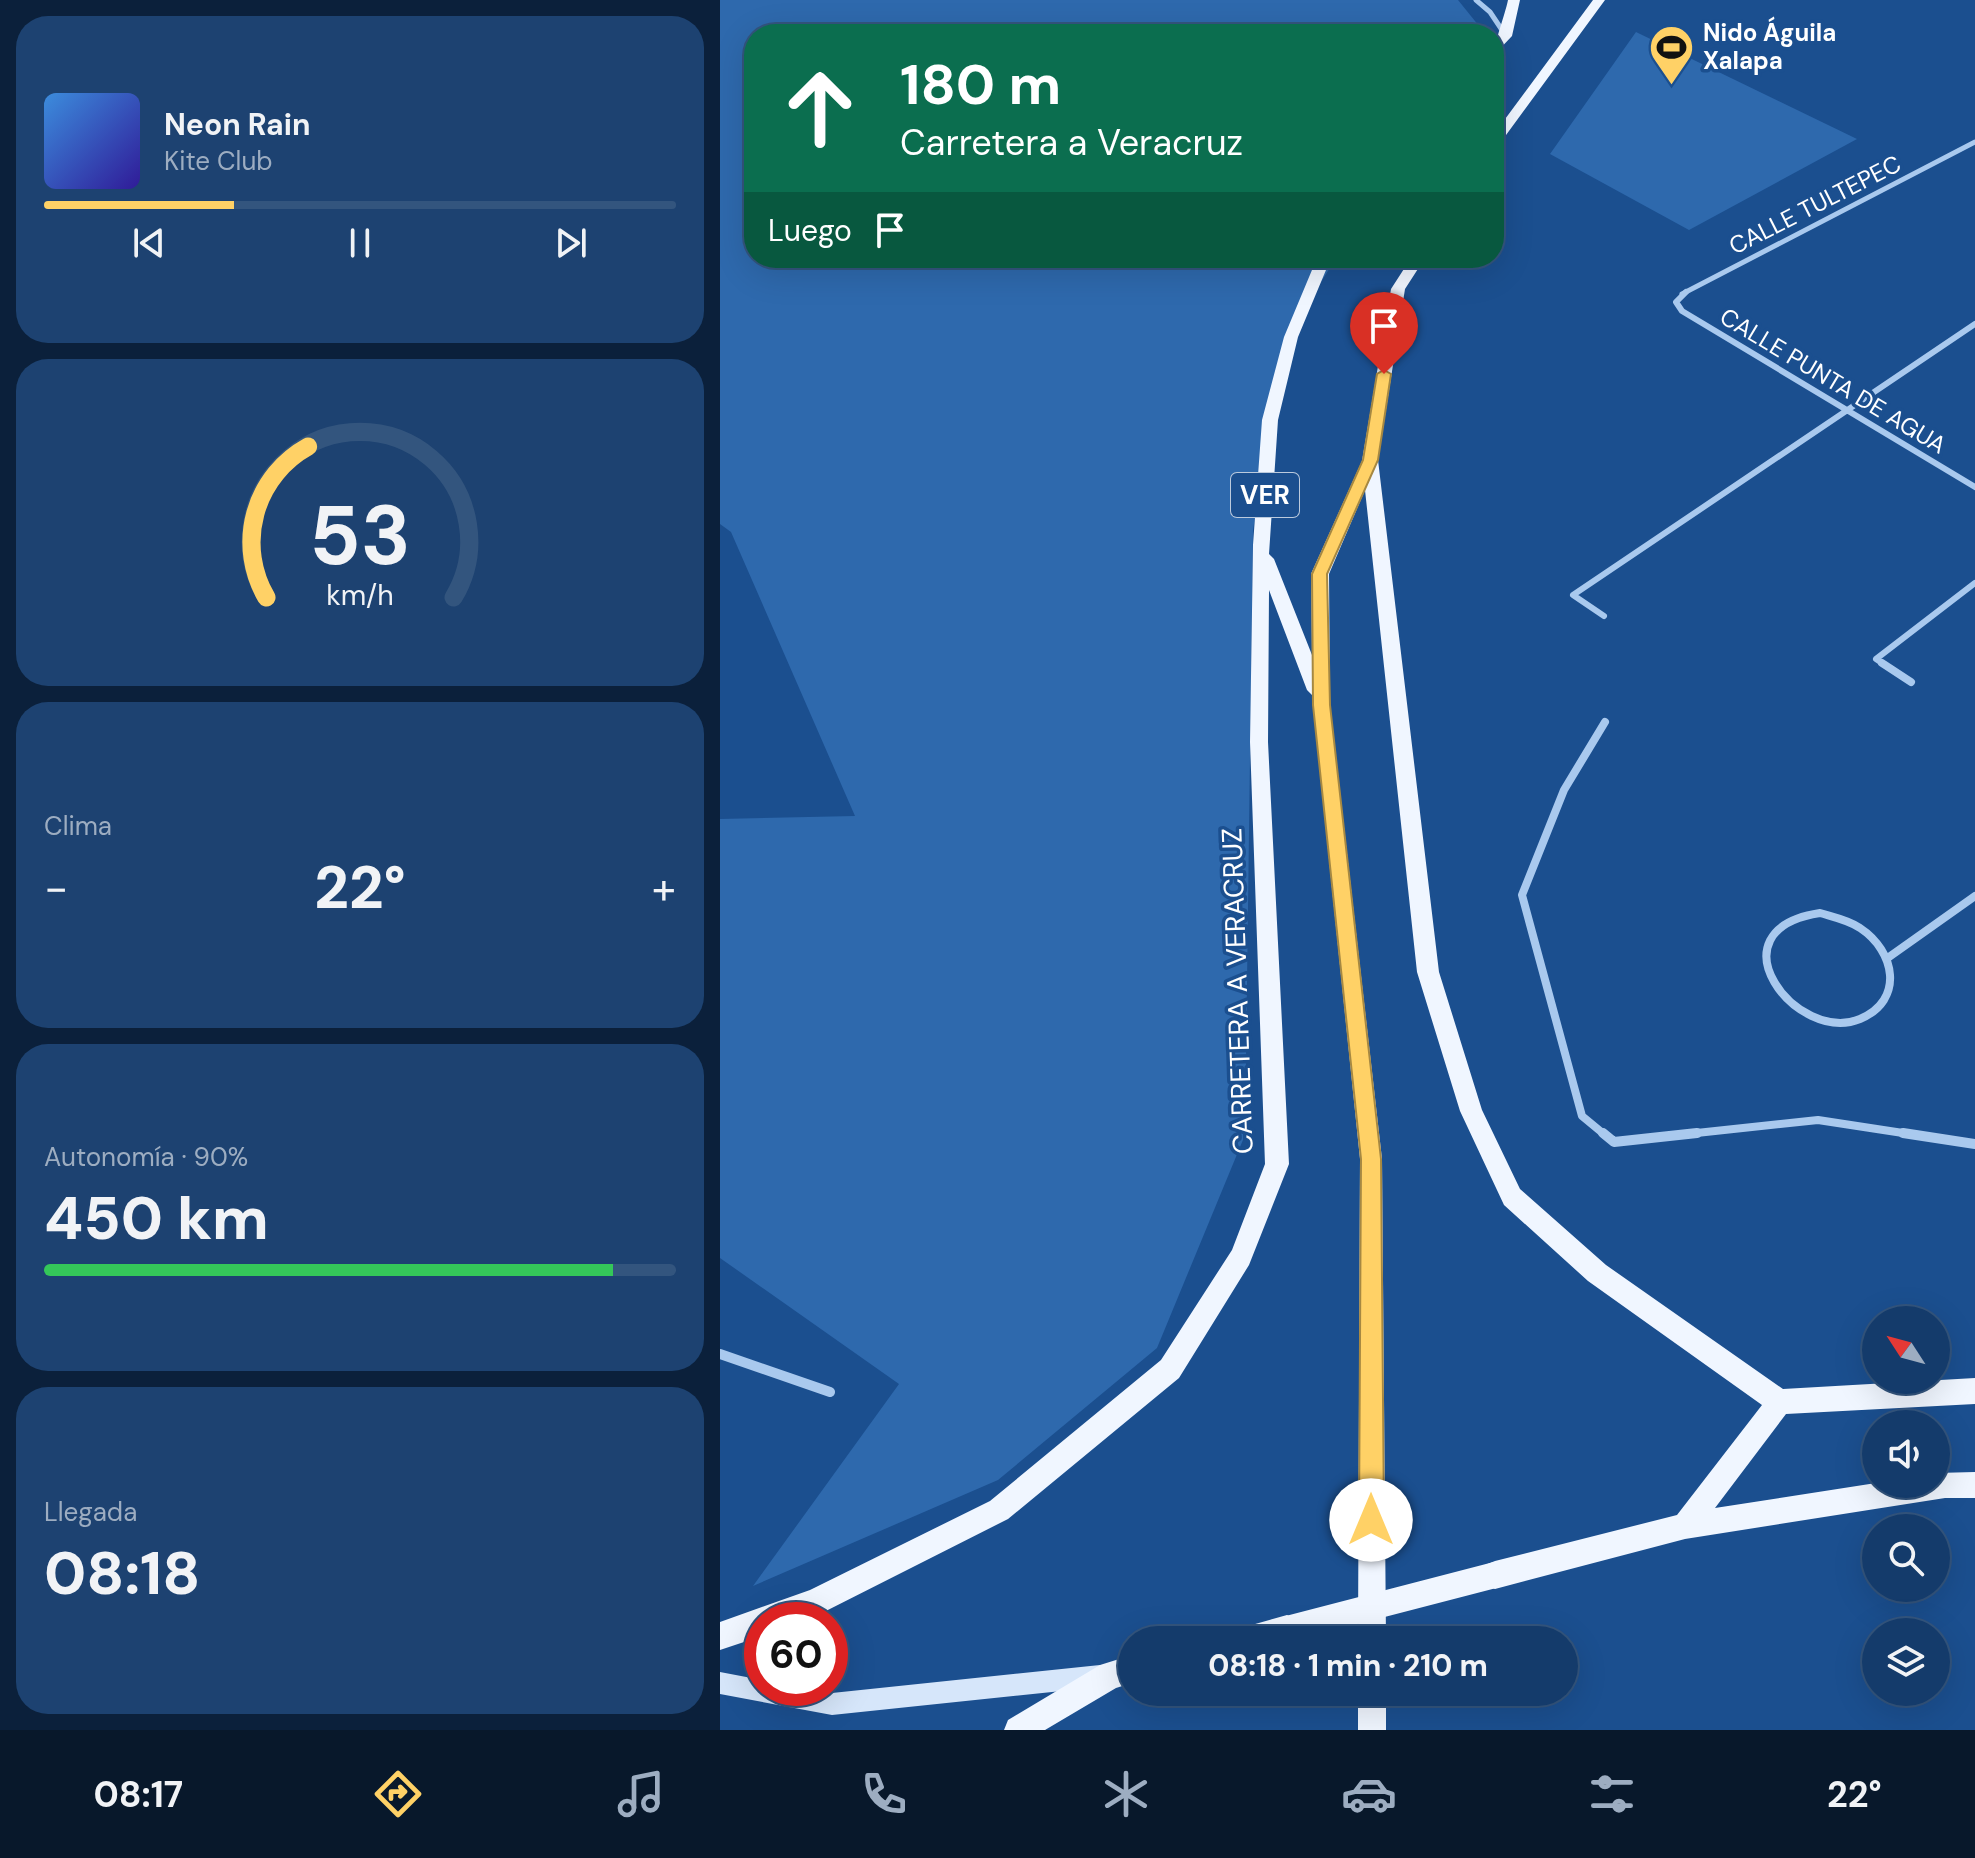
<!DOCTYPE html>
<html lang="es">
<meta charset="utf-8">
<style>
:root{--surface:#143b6b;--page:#1d4271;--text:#f1f3f6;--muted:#9dadc1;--line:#33557e;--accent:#ffd166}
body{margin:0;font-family:"DM Sans",sans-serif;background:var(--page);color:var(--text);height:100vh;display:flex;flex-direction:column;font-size:30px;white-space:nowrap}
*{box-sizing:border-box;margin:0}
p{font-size:26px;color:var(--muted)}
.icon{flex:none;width:44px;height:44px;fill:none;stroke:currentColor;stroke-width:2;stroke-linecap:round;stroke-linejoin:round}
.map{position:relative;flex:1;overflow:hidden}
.side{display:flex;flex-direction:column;gap:16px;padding:16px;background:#0b203b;width:720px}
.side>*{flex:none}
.hud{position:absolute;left:24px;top:24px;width:760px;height:244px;border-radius:32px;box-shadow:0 8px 32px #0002,0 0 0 2px var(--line);background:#0b6e4f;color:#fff;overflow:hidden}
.needle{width:52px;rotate:306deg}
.controls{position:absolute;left:1142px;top:1306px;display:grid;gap:16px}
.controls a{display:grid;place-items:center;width:88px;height:88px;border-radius:50%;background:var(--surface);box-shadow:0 8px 32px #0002,0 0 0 2px var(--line);font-size:40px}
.speed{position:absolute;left:24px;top:1602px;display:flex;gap:16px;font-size:40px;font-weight:700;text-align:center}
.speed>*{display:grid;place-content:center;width:104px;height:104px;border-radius:50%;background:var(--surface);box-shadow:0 8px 32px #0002,0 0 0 2px var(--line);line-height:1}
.speed .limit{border:12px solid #d22;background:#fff;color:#111}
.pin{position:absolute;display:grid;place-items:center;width:68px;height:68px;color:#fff;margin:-82px -34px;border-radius:50% 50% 50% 0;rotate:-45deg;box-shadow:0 0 8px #0007}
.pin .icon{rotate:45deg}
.me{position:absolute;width:88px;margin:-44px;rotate:0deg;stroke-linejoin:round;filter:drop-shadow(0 0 6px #0008)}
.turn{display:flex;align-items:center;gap:28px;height:168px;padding:0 24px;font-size:36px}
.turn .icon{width:104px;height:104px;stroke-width:2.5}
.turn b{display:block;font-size:56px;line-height:68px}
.then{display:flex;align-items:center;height:76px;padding:0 24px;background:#0003;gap:16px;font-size:30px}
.big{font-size:60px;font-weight:800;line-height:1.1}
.side .widget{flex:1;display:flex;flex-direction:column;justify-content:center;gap:12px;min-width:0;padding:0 28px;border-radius:32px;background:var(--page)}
.side .dial{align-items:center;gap:0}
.dial svg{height:208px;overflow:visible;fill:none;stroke:var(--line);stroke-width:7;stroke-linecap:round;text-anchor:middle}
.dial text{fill:var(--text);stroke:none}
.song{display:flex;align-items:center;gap:24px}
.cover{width:96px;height:96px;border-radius:12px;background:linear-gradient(135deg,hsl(210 70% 55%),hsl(250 70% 35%))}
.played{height:8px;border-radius:4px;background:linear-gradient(90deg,var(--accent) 30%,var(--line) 30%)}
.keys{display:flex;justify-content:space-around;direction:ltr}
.heat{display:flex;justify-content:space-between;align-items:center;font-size:44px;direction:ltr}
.charge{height:12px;border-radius:6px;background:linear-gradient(90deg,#34c759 90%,var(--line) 0)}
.trip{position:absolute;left:398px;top:1626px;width:460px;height:80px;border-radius:40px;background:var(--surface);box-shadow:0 8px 32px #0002,0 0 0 2px var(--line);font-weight:800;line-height:80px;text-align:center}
.menu{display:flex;height:128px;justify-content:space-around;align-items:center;background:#08182b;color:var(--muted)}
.menu .icon{width:56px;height:56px}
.menu .on{color:var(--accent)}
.menu b{font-size:36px;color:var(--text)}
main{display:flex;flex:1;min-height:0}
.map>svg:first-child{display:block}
.green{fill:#2e69ad}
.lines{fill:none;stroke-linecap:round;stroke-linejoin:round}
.minor-far3{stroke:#a9c9ee;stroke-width:5}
.minor-far2{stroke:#a9c9ee;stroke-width:6}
.minor-far1{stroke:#a9c9ee;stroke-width:8}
.minor{stroke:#a9c9ee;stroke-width:10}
.secondary{fill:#d6e6fa;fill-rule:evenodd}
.primary{fill:#f0f6ff;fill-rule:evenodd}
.primary-bridge{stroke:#f0f6ff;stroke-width:26}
.route{fill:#ffd166;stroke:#a68842;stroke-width:2}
.labels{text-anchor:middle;stroke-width:7;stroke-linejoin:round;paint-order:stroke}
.far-poi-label{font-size:24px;font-weight:bold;fill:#fff;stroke:#1b4f8f;text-anchor:start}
.far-street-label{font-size:24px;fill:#fff;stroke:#1b4f8f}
.shield{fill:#1b4f8f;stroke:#bbcadd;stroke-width:2}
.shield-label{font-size:26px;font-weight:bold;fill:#fff}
.street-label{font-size:28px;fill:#fff;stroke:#1b4f8f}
</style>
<main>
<section class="side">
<div class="widget">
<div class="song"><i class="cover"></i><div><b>Neon Rain</b><p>Kite Club</p></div></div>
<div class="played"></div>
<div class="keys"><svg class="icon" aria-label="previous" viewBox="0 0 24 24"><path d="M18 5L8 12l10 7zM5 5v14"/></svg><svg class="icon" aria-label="pause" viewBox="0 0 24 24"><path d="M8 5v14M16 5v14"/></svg><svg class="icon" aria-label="next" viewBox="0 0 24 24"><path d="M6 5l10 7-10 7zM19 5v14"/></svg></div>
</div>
<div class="widget dial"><svg viewBox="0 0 100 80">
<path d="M14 69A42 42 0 1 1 86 69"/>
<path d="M14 69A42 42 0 0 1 30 11" stroke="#ffd166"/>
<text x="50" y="56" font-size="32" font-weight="700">53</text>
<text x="50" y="72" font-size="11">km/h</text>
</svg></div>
<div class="widget"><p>Clima</p>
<div class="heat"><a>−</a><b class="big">22°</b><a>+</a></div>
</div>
<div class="widget"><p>Autonomía · 90%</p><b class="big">450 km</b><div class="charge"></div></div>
<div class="widget"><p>Llegada</p><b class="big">08:18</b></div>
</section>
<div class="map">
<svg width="1255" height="1730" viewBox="0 0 1255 1730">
<rect width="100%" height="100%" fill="#1b4f8f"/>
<!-- green -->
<path class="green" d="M 0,0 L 738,0 L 759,26 L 757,34 L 34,34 L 34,258 L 616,258 L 563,343 L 533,530 L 525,1135 L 437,1348 L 278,1480 L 33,1586 L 179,1384 L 0,1258 L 0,819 L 135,816 L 11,532 L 0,524 Z
M 916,32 L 1137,139 L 969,230 L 830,154 Z"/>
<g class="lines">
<!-- minor-far3 -->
<path class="minor-far3" d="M 756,0 L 770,12 L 786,36
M 962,294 L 1255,142"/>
<!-- minor-far2 -->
<path class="minor-far2" d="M 966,292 L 956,302 L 962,311 L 1255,487
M 884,616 L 853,595 L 1255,324
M 1165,665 L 1156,659 L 1255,583"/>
<!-- minor-far1 -->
<path class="minor-far1" d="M 1162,663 L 1191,682
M 885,722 L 844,790 L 802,895 L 862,1116 L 885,1135
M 1100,913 C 1113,917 1129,920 1140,928 C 1175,951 1185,1000 1140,1019 C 1077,1045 988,930 1100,913 Z
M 1169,957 L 1255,896
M 958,1135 L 1098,1120 L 1196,1135"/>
<!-- minor -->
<path class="minor" d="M 883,1133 L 894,1142 L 977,1133
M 1183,1133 L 1255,1144
M 0,1354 L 110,1392"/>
<!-- secondary -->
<path class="secondary" d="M 380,1665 L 388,1668 L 391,1676 L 388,1684 L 380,1687 L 112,1715 L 0,1694 L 0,1672 L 42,1680 L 42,1688 L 87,1688 L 112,1693 Z"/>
<!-- primary -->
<path class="primary" d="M 788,0 L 800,0 L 792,36 L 774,55 C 774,43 785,15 788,0 Z
M 873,0 L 885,0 L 778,146 L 774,147 L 774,134 Z
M 597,258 L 611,258 L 578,337 L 558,420 L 549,554 L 554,559 L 592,655 L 591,574 L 642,461 L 671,289 L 691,258 L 705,258 L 685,289 L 658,460 L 719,972 L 762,1110 L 800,1189 L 886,1265 L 1063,1389 L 1255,1378 L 1255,1404 L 1066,1414 L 995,1508 L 1156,1483 L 1216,1484 L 1216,1473 L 1255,1472 L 1255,1498 L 1225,1498 L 965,1539 L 775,1589 L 765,1585 L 761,1575 L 765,1565 L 775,1561 L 957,1515 L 1042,1405 L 868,1281 L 784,1205 L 740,1111 L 697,972 L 645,490 L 609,574 L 610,705 L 662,1159 L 666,1640 L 638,1640 L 640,1159 L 592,695 L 587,690 L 549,590 L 548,742 L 569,1164 L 529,1265 L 459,1378 L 288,1519 L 96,1616 L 84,1620 L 42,1620 L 42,1636 L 0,1650 L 0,1622 L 90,1590 L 270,1501 L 441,1360 L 512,1250 L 545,1164 L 530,742 L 533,545 L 542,420 L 564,337 Z
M 567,1615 L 577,1619 L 581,1629 L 577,1639 L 510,1640 L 514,1630 Z
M 412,1655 L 412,1683 L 396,1688 L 325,1730 L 284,1730 L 288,1720 L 380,1665 Z
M 638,1692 L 666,1692 L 666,1730 L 638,1730 Z"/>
<!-- primary-bridge -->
<path class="primary-bridge" d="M 567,1629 L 775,1575"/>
</g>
<!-- route -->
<path class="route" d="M 664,370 L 671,374 L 658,460 L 607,574 L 610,705 L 661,1159 L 664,1520 L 660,1528 L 651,1532 L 643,1528 L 639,1520 L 641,1159 L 593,705 L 592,574 L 643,460 L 657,374 Z"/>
<!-- icons -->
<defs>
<symbol id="stadium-pin" viewBox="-11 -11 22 30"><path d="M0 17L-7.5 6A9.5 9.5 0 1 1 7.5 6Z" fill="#ffd166" stroke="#1b4f8f"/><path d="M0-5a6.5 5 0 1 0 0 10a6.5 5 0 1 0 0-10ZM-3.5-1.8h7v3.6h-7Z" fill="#111"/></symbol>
</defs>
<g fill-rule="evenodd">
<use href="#stadium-pin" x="926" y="22" width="51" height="69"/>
</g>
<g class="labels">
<!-- far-poi labels -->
<g class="far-poi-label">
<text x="983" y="41">Nido Águila<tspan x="983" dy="28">Xalapa</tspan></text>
</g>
<!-- far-street labels -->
<g class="far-street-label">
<text transform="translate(1095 205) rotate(-27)" y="8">CALLE TULTEPEC</text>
<text transform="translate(1113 381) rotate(31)" y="8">CALLE PUNTA DE AGUA</text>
</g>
<!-- shield labels -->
<rect class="shield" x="511" y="473" width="68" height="44" rx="6"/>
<g class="shield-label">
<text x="545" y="504">VER</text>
</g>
<!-- street labels -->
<g class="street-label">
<text transform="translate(517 991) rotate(-92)" y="10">CARRETERA A VERACRUZ</text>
</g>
</g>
</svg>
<div class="controls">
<a><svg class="needle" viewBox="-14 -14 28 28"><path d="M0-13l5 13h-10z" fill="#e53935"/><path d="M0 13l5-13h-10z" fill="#9dadc1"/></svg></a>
<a><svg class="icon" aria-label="sound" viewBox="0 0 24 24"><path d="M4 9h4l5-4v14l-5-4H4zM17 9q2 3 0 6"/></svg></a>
<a><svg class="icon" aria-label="search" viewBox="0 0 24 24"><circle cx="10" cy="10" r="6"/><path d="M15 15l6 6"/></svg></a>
<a><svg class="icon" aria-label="layers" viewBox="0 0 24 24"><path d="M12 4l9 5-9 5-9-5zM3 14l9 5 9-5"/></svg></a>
</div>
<div class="speed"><div class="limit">60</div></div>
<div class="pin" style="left:664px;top:374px;background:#d93025"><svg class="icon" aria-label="arrive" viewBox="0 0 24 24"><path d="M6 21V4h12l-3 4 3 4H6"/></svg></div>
<svg class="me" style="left:651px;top:1520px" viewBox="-20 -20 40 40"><circle r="19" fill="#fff"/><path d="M0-13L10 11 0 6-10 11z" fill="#ffd166"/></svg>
<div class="trip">08:18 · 1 min · 210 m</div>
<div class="hud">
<div class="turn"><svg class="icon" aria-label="ahead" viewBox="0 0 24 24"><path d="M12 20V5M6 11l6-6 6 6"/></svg><div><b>180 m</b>Carretera a Veracruz</div></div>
<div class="then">Luego<svg class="icon" aria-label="arrive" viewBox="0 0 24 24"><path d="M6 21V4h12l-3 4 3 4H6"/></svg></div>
</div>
</div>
</main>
<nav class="menu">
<b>08:17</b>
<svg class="icon on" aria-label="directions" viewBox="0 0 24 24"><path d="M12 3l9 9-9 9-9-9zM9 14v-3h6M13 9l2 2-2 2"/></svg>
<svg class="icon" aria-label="music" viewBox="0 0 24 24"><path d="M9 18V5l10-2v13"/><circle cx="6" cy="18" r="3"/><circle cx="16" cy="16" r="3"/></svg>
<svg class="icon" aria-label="phone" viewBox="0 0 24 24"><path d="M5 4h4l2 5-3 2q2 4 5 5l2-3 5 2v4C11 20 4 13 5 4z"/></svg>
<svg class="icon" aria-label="climate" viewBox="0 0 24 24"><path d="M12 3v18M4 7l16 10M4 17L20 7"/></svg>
<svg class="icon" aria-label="car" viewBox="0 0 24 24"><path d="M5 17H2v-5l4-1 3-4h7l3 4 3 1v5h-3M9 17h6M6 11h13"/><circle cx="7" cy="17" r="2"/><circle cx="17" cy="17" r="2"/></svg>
<svg class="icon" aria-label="filters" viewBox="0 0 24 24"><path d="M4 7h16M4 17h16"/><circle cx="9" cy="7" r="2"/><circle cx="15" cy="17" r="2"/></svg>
<b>22°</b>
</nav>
